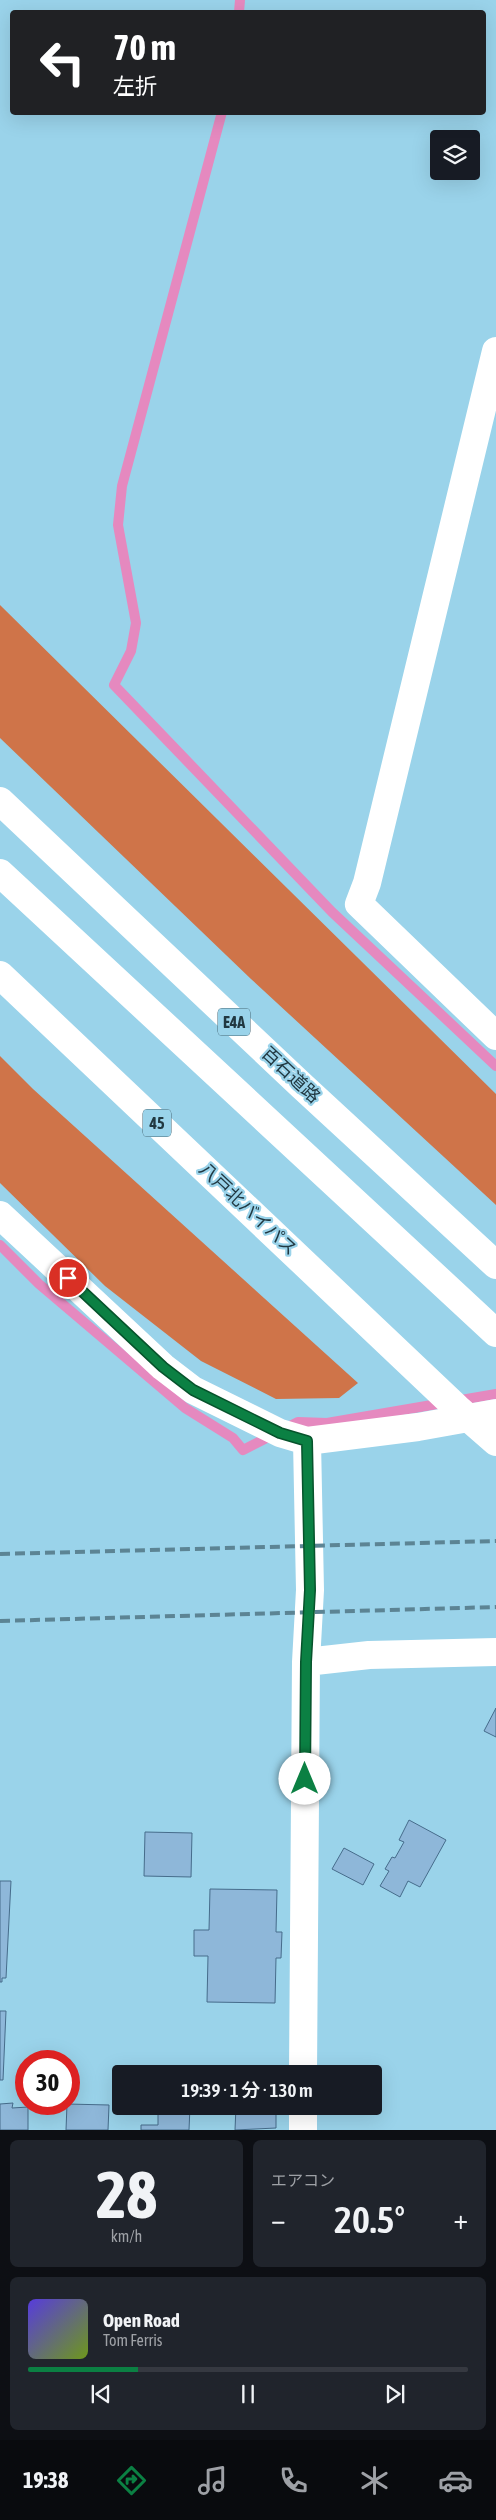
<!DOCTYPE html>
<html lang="ja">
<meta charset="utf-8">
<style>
:root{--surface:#171b24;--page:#20242c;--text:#f1f3f6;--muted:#9ea1a6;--line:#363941;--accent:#0b8043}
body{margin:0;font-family:"Asap Condensed","Noto Sans JP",sans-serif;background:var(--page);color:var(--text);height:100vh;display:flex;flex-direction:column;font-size:19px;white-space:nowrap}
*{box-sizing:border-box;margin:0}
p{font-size:16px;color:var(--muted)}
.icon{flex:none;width:28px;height:28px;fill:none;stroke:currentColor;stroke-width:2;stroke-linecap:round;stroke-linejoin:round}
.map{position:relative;height:2130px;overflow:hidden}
.panel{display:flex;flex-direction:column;gap:10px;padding:10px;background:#0d0f14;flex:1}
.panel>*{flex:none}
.banner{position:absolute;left:10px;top:10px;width:476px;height:105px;border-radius:5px;box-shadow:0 5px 20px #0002;background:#202124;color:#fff;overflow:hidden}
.tools{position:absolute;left:430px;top:130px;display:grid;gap:10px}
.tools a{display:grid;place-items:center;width:50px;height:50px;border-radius:5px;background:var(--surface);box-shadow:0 5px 20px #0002;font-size:25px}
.speed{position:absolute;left:15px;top:2050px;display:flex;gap:10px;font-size:25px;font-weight:700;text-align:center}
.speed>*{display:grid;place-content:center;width:65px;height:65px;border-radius:50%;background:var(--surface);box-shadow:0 5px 20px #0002;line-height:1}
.speed .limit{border:8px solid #d22;background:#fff;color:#111}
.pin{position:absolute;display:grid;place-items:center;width:42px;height:42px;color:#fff;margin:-21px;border:2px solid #fff;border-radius:50%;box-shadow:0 1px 5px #0007}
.me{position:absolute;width:55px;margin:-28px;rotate:0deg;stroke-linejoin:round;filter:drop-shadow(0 0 4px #0008)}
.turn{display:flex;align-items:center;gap:18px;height:105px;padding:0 20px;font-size:22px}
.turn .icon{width:65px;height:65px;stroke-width:2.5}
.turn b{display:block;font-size:35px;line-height:42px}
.big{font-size:38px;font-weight:600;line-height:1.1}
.panel .card{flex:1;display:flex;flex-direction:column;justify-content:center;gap:8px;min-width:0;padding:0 18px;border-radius:8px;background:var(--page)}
.panel .dial{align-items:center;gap:0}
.dial b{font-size:65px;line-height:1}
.song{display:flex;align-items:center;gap:15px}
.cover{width:60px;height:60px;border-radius:8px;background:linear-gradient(135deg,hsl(250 70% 55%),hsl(80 70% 35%))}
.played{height:5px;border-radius:2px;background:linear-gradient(90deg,var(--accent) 25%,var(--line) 25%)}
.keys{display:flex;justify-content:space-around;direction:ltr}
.heat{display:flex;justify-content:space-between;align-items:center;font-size:28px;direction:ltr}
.panel .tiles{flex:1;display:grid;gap:10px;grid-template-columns:1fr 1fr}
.card:last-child{grid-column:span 2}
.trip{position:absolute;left:112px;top:2065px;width:270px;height:50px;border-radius:5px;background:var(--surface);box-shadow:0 5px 20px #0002;font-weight:600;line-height:50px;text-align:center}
.tabs{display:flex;height:80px;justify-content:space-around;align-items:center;background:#090b0e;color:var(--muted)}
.tabs .icon{width:35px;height:35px}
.tabs .on{color:var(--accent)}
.tabs b{font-size:22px;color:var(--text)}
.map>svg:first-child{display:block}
.forest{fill:#cf7449}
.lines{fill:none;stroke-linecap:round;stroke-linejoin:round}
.stream{stroke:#e589bf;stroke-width:10}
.building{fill:#8eb7d9;stroke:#466c8b}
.minor{stroke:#fff;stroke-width:28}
.trunk{stroke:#fff;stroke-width:28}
.motorway{stroke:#fff;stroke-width:28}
.rail{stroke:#5c8494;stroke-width:4;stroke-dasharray:10 5;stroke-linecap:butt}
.route-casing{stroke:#07532c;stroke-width:12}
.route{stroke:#0b8043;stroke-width:9}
.labels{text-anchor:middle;stroke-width:4.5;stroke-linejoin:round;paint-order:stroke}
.shield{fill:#9ad3ea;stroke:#456674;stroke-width:1}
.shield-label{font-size:16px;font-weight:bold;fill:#213841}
.street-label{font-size:18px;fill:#213841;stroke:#9ad3ea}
</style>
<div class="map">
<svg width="496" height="2130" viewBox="0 0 496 2130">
<rect width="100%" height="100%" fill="#9ad3ea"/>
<!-- forest -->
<path class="forest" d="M 0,605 L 496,1094 L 496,1205 L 251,979 L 0,738 Z
M 0,1056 L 33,1089 L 358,1383 L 339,1398 L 276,1399 L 201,1361 L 105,1286 L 0,1183 Z"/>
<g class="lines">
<!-- stream -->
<path class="stream" d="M 239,12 L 240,0
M 222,112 L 122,486 L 118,525 L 136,623 L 131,651 L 114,685 L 332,912 L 496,1066
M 0,1245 L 39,1284 L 185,1408 L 233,1438 L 243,1450 L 298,1422 L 327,1423 L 496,1394"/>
</g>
<!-- building -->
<path class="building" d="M 496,1708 L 496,1737 L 484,1731 Z
M 409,1820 L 446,1840 L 420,1887 L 408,1881 L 400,1897 L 380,1886 L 389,1871 L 385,1869 L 392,1857 L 395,1858 L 404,1842 L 399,1840 Z
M 145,1832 L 192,1833 L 191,1877 L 144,1876 Z
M 344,1848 L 374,1864 L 363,1885 L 332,1869 Z
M 0,1881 L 11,1881 L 6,1978 L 2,1978 L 2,1982 L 0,1982 Z
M 210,1889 L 277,1890 L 276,1932 L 282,1932 L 281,1958 L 276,1958 L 275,2003 L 207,2002 L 208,1956 L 194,1956 L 194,1930 L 209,1930 Z
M 0,2011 L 6,2011 L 3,2080 L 0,2080 Z
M 13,2103 L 12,2108 L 28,2107 L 28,2130 L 0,2130 L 0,2104 Z
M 67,2104 L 109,2105 L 108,2130 L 66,2130 Z
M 158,2106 L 190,2106 L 189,2130 L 141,2130 L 141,2125 L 158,2125 Z
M 236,2106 L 276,2107 L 276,2128 L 235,2130 Z"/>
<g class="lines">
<!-- minor -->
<path class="minor" d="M 496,351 L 367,883 L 359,904 L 496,1036
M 0,1215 L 163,1367 L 193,1390 L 280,1433 L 307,1441 L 418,1427 L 496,1413
M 306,1662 L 369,1655 L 496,1652
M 303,2074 L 306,1662 L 310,1590 L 307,1441
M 303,2130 L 303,2106"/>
<!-- trunk -->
<path class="trunk" d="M 0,975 L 457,1408 L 496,1442"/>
<!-- motorway -->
<path class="motorway" d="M 0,801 L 302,1086 L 496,1265
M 0,873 L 496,1333"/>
<!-- rail -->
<path class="rail" d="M 0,1554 L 496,1541
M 0,1621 L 496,1607"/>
</g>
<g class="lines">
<defs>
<path id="route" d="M 68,1278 L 163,1367 L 193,1390 L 280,1433 L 307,1441 L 310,1590 L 306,1662 L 305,1779"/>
</defs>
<!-- route casing -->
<use href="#route" class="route-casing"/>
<!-- route -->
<use href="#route" class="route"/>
</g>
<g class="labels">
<!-- shield labels -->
<g class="shield">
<rect x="218" y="1008.5" width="32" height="27" rx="4"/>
<rect x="143" y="1109.5" width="28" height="27" rx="4"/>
</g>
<g class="shield-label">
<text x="234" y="1028">E4A</text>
<text x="157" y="1129">45</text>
</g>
<!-- street labels -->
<g class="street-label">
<text transform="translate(291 1075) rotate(43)" y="6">百石道路</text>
<text transform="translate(248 1209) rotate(43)" y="6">八戸北バイパス</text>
</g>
</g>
</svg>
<div class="tools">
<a><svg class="icon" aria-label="layers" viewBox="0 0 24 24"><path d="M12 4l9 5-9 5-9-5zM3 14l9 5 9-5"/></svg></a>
</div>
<div class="speed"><div class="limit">30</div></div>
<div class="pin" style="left:68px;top:1278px;background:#d93025"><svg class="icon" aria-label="arrive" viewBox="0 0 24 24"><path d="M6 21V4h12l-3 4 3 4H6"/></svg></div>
<svg class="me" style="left:305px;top:1779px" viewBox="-20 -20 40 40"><circle r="19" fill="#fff"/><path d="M0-13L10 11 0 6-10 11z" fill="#0b8043"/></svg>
<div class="trip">19:39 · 1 分 · 130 m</div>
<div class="banner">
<div class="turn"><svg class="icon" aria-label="left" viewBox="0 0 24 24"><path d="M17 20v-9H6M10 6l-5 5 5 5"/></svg><div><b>70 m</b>左折</div></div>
</div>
</div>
<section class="panel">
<div class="tiles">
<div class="card dial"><b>28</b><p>km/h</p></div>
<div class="card"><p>エアコン</p>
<div class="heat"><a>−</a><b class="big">20.5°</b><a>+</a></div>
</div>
<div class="card">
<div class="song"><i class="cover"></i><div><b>Open Road</b><p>Tom Ferris</p></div></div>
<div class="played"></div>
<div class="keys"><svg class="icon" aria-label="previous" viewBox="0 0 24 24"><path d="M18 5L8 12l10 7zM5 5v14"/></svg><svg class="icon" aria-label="pause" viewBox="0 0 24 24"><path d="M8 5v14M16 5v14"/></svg><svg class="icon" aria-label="next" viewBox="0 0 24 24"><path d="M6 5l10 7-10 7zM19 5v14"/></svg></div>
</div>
</div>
</section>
<nav class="tabs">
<b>19:38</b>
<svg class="icon on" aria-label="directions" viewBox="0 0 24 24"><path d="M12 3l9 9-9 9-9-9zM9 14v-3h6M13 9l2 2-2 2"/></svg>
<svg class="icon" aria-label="music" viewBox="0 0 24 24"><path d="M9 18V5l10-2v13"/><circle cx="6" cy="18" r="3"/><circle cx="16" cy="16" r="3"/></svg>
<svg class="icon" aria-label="phone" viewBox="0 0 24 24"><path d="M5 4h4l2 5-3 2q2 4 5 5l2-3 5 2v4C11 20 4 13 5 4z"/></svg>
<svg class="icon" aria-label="climate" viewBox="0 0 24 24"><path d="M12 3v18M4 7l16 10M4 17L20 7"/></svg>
<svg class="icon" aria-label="car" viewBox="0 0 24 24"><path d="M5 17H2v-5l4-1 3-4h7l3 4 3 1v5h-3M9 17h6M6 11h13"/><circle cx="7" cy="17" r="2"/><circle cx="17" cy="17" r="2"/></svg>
</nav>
